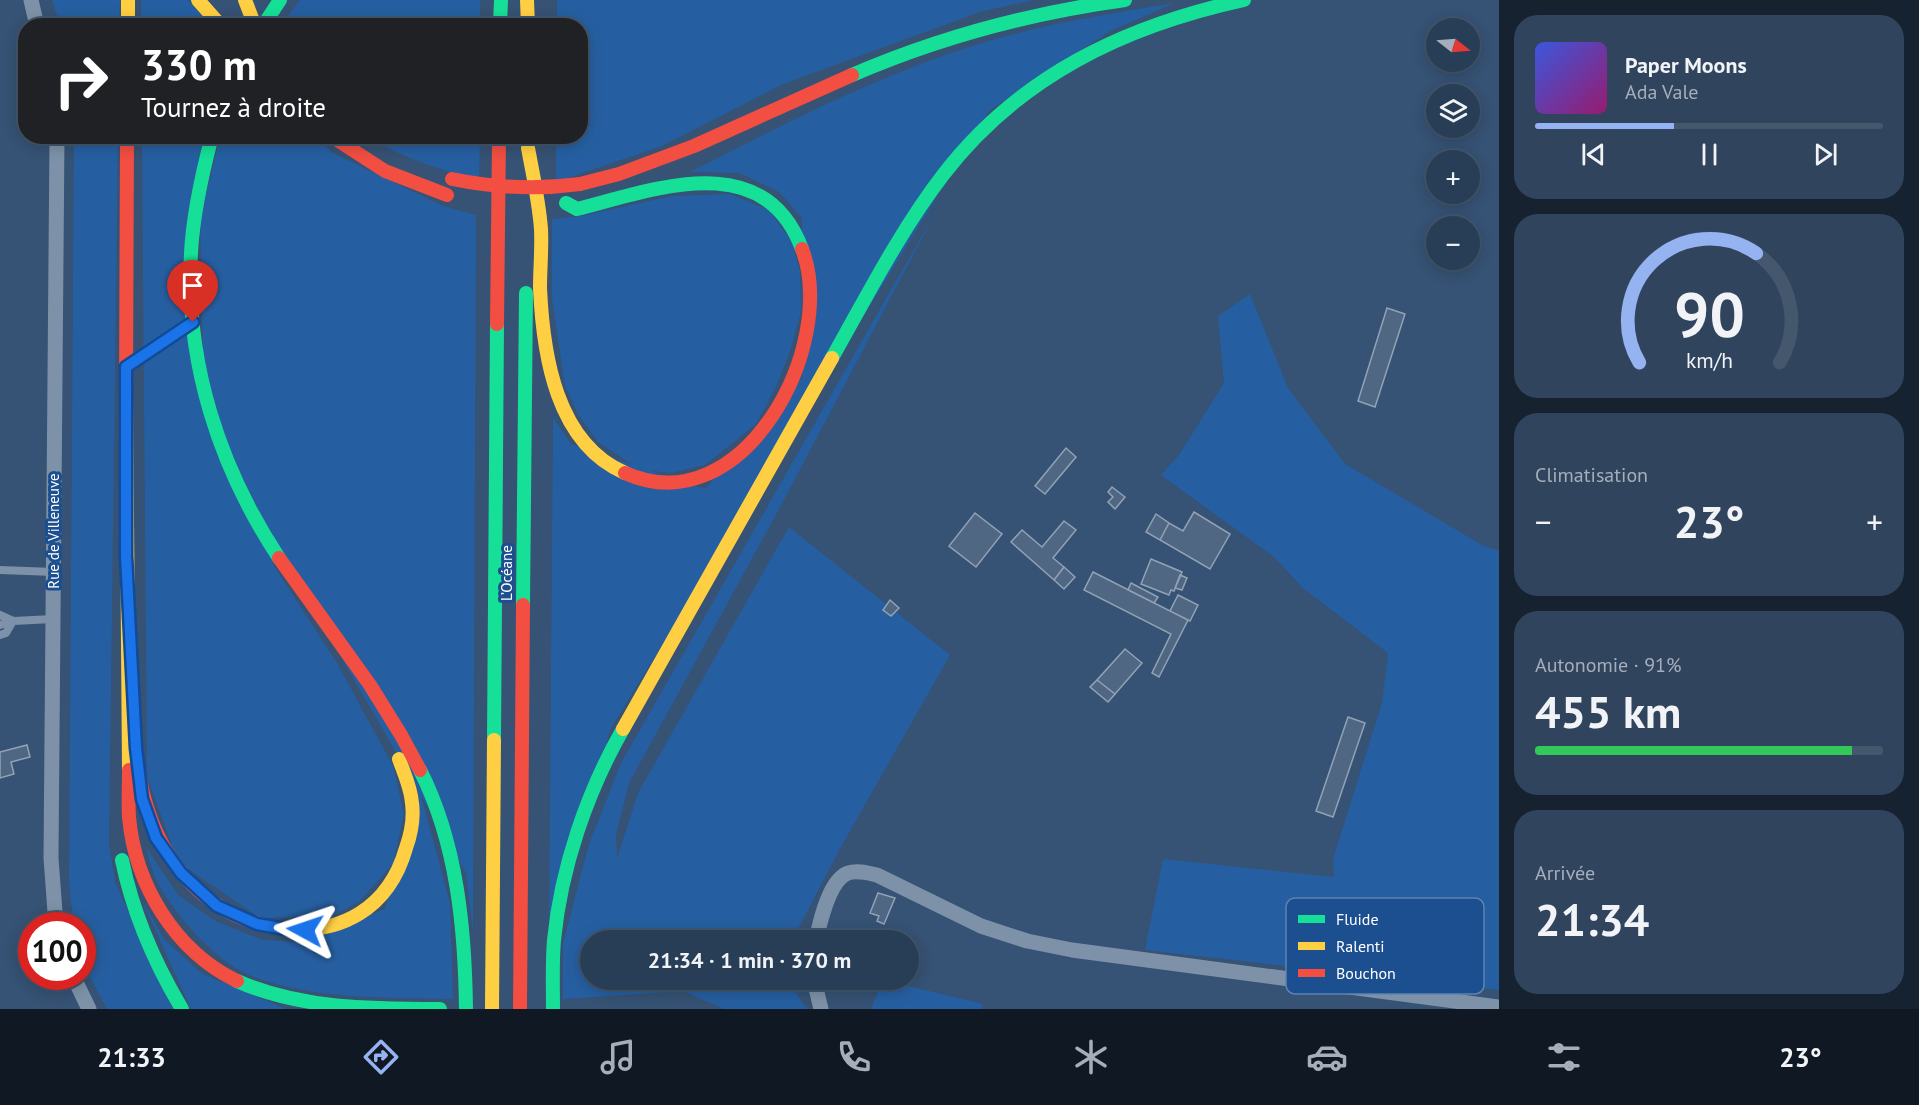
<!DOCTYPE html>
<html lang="fr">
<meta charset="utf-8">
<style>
:root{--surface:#283e57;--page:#30455d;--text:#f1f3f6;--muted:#a5aeba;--line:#44576d;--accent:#95b2f1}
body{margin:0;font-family:"PT Sans",sans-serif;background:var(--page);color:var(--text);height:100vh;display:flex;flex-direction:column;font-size:22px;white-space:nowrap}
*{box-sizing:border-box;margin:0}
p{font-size:20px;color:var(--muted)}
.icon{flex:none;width:33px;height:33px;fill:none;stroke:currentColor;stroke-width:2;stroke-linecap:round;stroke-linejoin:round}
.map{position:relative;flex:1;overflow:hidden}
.panel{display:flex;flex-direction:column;gap:15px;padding:15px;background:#162230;width:420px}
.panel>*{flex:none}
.banner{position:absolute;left:18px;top:18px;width:570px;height:126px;border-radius:24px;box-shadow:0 3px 15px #0003,0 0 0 2px var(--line);background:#202124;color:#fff;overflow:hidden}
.needle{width:39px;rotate:107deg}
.buttons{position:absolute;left:1426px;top:18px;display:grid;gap:12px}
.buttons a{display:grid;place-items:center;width:54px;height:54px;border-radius:50%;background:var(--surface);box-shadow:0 3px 15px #0003,0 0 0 2px var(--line);font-size:30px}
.speed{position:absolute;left:18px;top:912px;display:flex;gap:12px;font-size:30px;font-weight:700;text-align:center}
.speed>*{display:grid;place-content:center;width:78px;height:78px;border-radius:50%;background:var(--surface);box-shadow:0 3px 15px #0003,0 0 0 2px var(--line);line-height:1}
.speed .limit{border:9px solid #d22;background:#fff;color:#111}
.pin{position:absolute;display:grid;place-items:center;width:51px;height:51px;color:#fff;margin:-62px -26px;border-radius:50% 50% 50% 0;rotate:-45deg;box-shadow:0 0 6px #0007}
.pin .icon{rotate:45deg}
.me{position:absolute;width:66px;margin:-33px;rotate:275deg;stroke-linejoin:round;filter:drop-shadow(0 0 4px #0008)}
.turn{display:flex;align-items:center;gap:21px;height:126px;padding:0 24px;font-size:27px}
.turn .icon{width:78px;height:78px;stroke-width:2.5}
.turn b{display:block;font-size:42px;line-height:51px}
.big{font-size:45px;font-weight:700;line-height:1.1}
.panel .tile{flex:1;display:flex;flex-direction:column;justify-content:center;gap:9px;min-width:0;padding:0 21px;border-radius:24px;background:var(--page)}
.panel .dial{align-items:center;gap:0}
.dial svg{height:156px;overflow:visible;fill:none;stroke:var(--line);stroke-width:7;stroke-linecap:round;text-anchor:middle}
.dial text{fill:var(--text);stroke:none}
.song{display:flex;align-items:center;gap:18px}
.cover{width:72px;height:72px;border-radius:9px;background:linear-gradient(135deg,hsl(230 70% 55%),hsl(320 70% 35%))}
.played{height:6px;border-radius:3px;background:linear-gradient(90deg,var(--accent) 40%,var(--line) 40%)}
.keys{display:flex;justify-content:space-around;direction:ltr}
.heat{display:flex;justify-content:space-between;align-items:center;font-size:33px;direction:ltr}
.charge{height:9px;border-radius:4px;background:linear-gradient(90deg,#34c759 91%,var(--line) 0)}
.trip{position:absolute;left:580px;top:930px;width:339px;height:60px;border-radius:30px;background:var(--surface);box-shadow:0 3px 15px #0003,0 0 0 2px var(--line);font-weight:700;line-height:60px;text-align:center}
.menu{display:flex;height:96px;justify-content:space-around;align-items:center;background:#101923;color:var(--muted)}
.menu .icon{width:42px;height:42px}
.menu .selected{color:var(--accent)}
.menu b{font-size:27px;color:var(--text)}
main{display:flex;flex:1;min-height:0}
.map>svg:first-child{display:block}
.green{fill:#265fa1}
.building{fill:#506783;stroke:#92a2b6;stroke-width:1.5}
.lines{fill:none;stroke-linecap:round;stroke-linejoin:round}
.lane{stroke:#7d92a8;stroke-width:8}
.street{stroke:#7d92a8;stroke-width:15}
.fast{stroke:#16e098;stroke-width:14}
.slow{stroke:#ffcf43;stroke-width:14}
.jam{stroke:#f24e42;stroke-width:14}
.jam-bridge{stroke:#f24e42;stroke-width:14}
.route-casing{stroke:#114b97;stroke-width:15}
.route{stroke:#1a73e8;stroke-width:10}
.labels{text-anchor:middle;stroke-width:6;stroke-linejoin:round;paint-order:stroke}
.street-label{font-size:15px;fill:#fff;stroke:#1b4f8f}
.key{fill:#1b4f8f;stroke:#5f84b1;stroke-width:1.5}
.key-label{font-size:16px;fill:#fff}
</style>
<main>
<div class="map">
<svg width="1499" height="1009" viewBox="0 0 1499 1009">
<rect width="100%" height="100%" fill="#365274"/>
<!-- green -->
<path class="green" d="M 52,0 L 120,0 L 119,25 L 60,25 Z
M 141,0 L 188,0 L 210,25 L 141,25 Z
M 300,0 L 480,0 L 480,25 L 281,25 Z
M 557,0 L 1035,0 L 983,11 L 783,84 L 662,146 L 556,182 L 556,137 L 580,136 L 580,26 L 557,25 Z
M 1175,3 L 1110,31 L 990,110 L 611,728 L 549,936 L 553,417 L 571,444 L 705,489 L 802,378 L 802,218 L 779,192 L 740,173 L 690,172 C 784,124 878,75 979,44 C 1042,24 1110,14 1175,3 Z
M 74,137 L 118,137 L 109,843 L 115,882 L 173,1009 L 107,1009 L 83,964 L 82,926 L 74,926 L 69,882 Z
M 142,137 L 205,137 L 184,295 L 274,566 L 337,663 L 393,766 L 404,814 L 393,864 L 360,901 L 330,917 L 260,918 L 178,862 L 147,777 Z
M 220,137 L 315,137 L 333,153 L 443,206 L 476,215 L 473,932 L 466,873 L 247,495 L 203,357 L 200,218 Z
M 369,137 L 480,137 L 479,179 C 441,170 403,159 369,137 Z
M 730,194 L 769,210 L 792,242 L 800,271 L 801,311 L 790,352 L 775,389 L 756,424 L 705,465 L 670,473 L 639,469 L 598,442 L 578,414 L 565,386 L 552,299 L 552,219 L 581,216 L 672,196 Z
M 940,204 L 778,511 L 629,783 L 616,835 L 617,859 L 638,793 L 789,527 L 950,655 L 842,845 L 799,927 L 795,940 L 591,940 L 591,980 L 787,980 L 807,1009 L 724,1009 L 683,991 L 563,999 L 563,944 L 589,844 L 621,763 Z
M 1250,294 L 1288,388 L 1345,464 L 1482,545 L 1499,551 L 1499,990 L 1145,950 L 1163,859 L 1334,877 L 1333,859 L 1382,703 L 1388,653 L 1303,588 L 1274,557 L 1161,475 L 1179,455 L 1224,383 L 1218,316 Z
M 418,784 L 450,903 L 453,999 C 386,997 313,1000 249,975 C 214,960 171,911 155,877 C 151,868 149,857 146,847 L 178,895 L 217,922 L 263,940 L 299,942 L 385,909 Z
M 140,896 L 164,939 L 201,973 L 286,1009 L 191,1009 Z
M 883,980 L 983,1004 L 982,1009 L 871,1009 Z"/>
<!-- building -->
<path class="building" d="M 1387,308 L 1405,314 L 1375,407 L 1358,401 Z
M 1066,448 L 1076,457 L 1045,494 L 1035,486 Z
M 1112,487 L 1125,497 L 1115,509 L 1108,502 L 1113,497 L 1108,492 Z
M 1194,512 L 1230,534 L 1210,569 L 1160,540 L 1169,523 L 1183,531 Z
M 975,513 L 1002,534 L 976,567 L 949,546 Z
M 1156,514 L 1169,523 L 1160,540 L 1146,532 Z
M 1064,521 L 1076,530 L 1053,558 L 1064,567 L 1054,580 L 1011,542 L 1022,530 L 1042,547 Z
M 1151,559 L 1182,572 L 1174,591 L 1171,590 L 1169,595 L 1141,584 Z
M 1064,567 L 1075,577 L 1064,589 L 1054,580 Z
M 1093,572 L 1188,620 L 1159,677 L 1152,673 L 1171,634 L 1084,590 Z
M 1180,575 L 1187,578 L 1182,590 L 1175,588 Z
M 1131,583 L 1158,597 L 1154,603 L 1128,590 Z
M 1178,595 L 1198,605 L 1190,621 L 1170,611 Z
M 890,600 L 899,608 L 891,616 L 883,610 Z
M 1125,649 L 1142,663 L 1115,694 L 1097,680 Z
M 1097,680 L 1115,694 L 1108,702 L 1090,687 Z
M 1348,717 L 1365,723 L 1333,817 L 1316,811 Z
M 27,745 L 30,757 L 11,762 L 14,774 L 0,778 L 0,752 Z
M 878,893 L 895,898 L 884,924 L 877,921 L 879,916 L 870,913 Z"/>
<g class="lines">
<!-- lane -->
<path class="lane" d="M 132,363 L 186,326
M 0,570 L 54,572
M 0,615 L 13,621
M 0,625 L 13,621 L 53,619
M 0,635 L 6,633 L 13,621"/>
<!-- street -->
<path class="street" d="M 31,0 L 37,26
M 57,136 L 51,858 L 55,912 L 58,926
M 816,940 C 820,922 829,880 848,873 C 857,870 868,873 877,875 L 981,926 L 1027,941 L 1072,950 L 1499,1007
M 73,976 L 89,1009
M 814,980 L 821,1009"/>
<!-- fast -->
<path class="fast" d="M 263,26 L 280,0
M 500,26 L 501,0
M 852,75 C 940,37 1030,13 1125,0
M 212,136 C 202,174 193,213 191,253 C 185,362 219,467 279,558
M 566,203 L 577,209 C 655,189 764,147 802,249
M 832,358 C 867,296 900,231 943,175 C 1019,76 1125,26 1244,0
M 523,605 L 526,293
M 494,740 L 497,324
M 420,770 C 457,843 465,928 466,1009
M 122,860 C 133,914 154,962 182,1009
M 237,981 C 300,1009 371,1009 440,1009
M 553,1009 C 553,986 552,963 554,940 C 561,868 587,792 623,729"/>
<!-- slow -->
<path class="slow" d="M 128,0 L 128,26
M 198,0 L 221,26
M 245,0 L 255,26
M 527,0 L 528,26
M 528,148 C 533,175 539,202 541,229 C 542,249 540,268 540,288 C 543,355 556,443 625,473
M 126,395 L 129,770
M 623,729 L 832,358
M 280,928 C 341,936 389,908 406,848 C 411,834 414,818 412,803 C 411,788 404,773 399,759
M 492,1009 L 494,740"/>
<!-- jam -->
<path class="jam" d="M 331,136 L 385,171 L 447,195
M 580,184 L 619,174 L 694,146 L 852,75
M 497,324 L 499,136
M 126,395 L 127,136
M 625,473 C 743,526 839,345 802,249
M 279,558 L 370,685 L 401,735 L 420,770
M 129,770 C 129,786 128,802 129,817 C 135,885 175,951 237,981
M 140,779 C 154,853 200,917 280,928
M 520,1009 L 523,605"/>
<!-- jam-bridge -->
<path class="jam-bridge" d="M 452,179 C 496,188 536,190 580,184"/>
</g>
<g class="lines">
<defs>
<path id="route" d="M 193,322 L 126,367 L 126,556 L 136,748 L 142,799 L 156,838 L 181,873 L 217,906 L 257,924 L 291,930 L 305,930"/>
</defs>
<!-- route casing -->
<use href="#route" class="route-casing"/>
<!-- route -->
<use href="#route" class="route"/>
</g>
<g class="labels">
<!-- street labels -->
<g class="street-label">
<text transform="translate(54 531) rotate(-90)" y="5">Rue de Villeneuve</text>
<text transform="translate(507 573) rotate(-90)" y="5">L’Océane</text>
</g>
</g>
<!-- legend -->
<rect x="1286" y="898" width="198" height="96" rx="9" class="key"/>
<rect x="1298" y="915" width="27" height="8" fill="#16e098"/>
<rect x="1298" y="942" width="27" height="8" fill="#ffcf43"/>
<rect x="1298" y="969" width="27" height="8" fill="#f24e42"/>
<g class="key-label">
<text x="1336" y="925">Fluide</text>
<text x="1336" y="952">Ralenti</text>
<text x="1336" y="979">Bouchon</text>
</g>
</svg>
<div class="buttons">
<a><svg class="needle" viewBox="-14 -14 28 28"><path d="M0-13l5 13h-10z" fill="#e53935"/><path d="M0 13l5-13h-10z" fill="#a5aeba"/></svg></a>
<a><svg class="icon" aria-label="layers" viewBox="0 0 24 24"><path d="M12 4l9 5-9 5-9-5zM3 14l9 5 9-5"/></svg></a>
<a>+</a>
<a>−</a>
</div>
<div class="speed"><div class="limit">100</div></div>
<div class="pin" style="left:193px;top:322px;background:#d93025"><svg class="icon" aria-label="arrive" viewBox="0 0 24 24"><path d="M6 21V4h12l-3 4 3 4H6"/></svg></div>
<svg class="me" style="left:305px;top:930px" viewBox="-20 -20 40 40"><path d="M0-17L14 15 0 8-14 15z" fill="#1a73e8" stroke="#fff" stroke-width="4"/></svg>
<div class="trip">21:34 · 1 min · 370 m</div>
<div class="banner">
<div class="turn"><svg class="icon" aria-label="right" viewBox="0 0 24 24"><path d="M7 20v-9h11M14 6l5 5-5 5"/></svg><div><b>330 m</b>Tournez à droite</div></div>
</div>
</div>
<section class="panel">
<div class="tile">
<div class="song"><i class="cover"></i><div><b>Paper Moons</b><p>Ada Vale</p></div></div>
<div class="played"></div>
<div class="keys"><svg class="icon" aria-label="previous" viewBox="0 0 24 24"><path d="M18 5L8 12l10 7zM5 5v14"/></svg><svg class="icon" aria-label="pause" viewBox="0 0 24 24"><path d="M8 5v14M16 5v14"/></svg><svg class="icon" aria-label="next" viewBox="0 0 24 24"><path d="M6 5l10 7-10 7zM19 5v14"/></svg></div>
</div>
<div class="tile dial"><svg viewBox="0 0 100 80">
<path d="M14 69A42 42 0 1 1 86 69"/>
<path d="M14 69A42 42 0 0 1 74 13" stroke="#95b2f1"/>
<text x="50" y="56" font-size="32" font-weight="700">90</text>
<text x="50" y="72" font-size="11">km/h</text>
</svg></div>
<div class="tile"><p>Climatisation</p>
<div class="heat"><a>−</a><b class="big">23°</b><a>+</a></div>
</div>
<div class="tile"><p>Autonomie · 91%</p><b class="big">455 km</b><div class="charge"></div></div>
<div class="tile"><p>Arrivée</p><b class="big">21:34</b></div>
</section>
</main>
<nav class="menu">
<b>21:33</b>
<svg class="icon selected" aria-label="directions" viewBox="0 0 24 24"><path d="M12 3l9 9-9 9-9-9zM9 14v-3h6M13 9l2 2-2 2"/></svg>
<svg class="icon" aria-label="music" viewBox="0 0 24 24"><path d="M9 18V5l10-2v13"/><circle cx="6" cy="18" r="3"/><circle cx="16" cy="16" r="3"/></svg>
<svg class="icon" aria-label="phone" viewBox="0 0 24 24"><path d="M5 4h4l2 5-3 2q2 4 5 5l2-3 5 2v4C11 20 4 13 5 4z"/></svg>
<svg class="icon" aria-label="climate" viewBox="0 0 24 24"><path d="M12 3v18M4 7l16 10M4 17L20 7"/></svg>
<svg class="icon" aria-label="car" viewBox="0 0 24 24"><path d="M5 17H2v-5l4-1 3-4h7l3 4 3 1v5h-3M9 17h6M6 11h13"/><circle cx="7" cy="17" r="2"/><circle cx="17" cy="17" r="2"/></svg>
<svg class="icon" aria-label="filters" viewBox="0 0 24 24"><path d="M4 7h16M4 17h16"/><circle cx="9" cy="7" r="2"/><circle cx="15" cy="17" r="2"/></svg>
<b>23°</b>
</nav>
